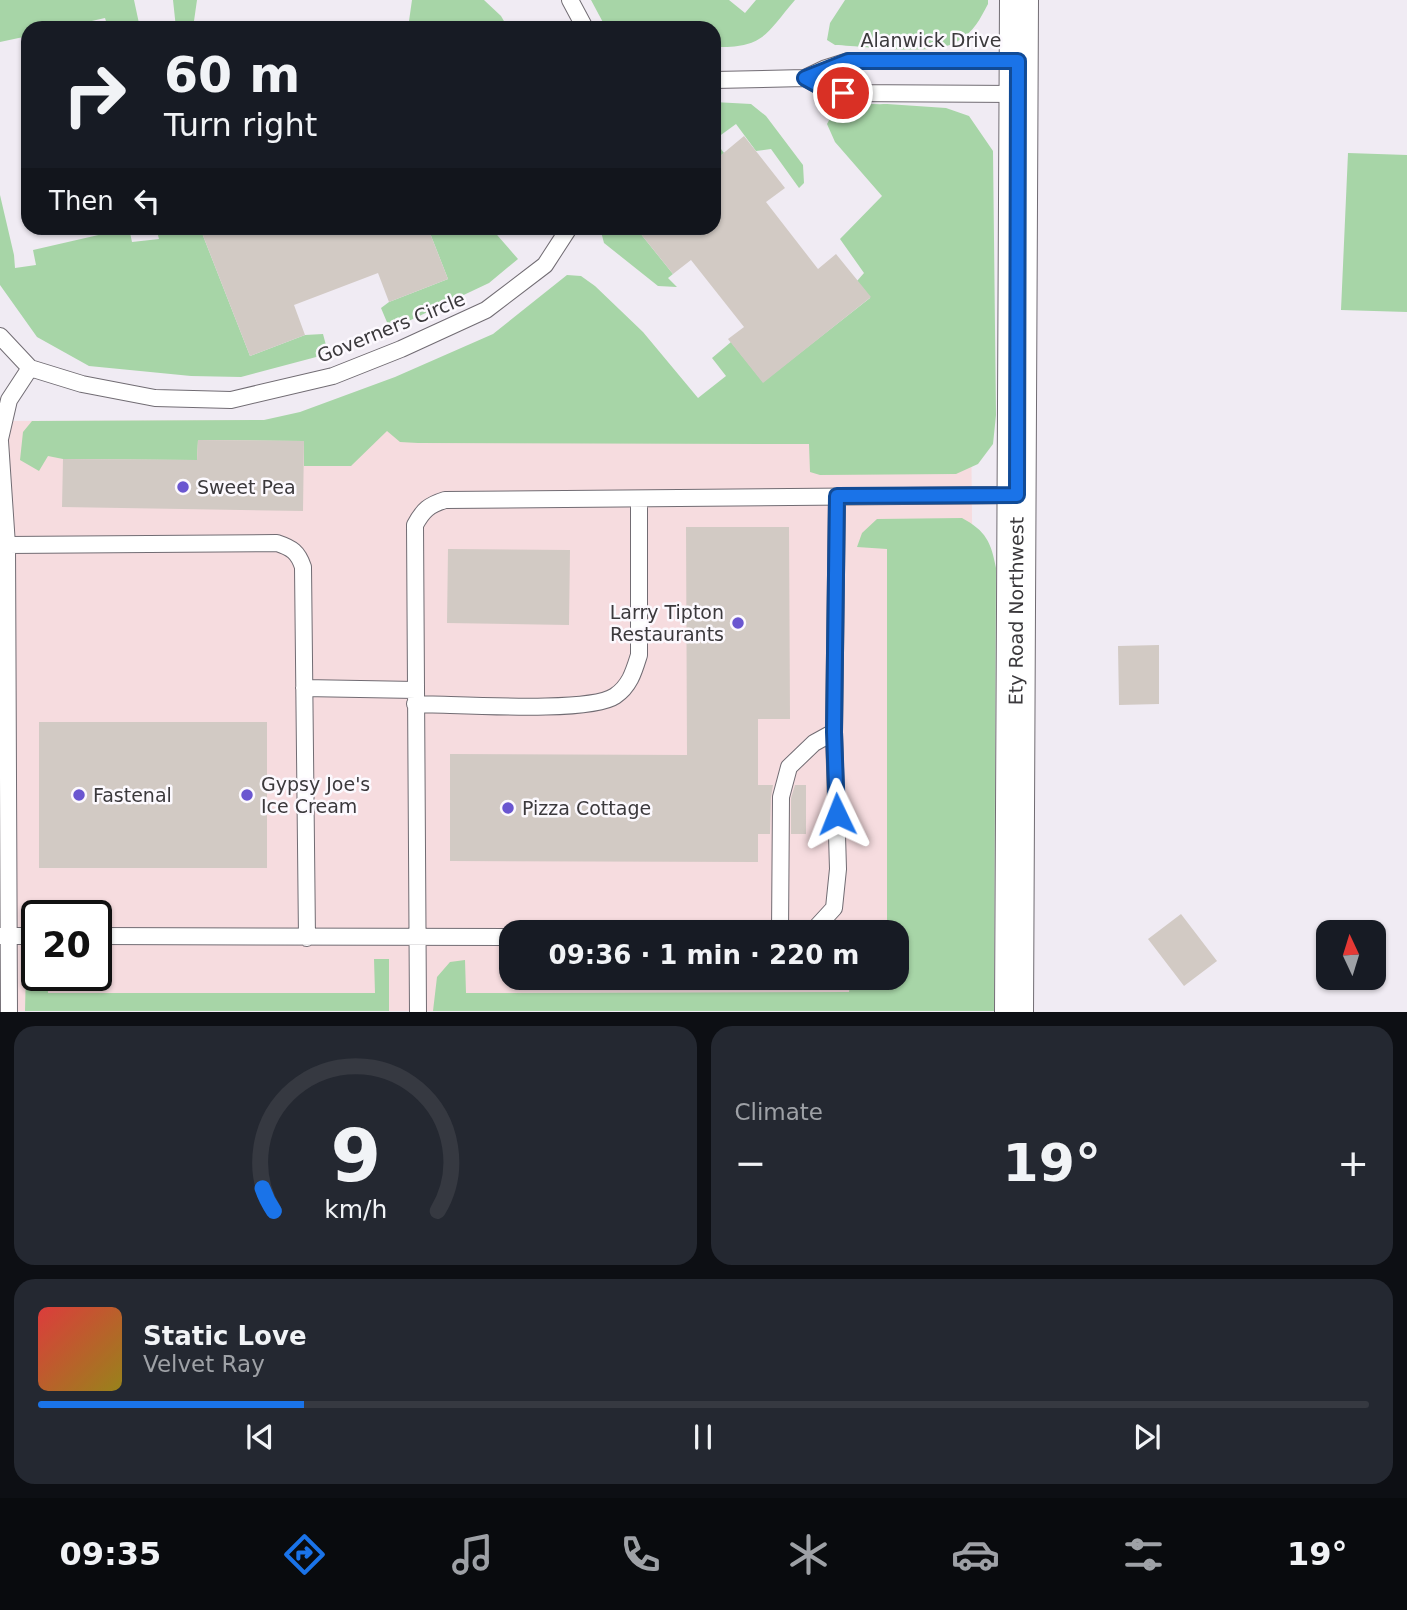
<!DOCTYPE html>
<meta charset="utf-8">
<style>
:root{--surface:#171b24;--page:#242831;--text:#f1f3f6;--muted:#9ea1a6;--line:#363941;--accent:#1a73e8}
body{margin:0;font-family:"DejaVu Sans",sans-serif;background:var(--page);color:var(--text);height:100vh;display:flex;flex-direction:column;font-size:26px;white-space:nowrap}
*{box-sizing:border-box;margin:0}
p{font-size:23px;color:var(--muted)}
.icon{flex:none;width:38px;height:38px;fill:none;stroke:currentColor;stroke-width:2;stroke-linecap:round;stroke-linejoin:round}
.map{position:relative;height:1012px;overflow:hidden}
.side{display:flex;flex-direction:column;gap:14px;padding:14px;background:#0d0f14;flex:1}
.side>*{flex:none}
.top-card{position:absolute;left:21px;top:21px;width:700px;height:214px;border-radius:21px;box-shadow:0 2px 5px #0004;background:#171b24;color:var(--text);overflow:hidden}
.needle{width:46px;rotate:356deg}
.controls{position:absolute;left:1316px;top:920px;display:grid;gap:14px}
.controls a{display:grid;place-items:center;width:70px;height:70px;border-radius:14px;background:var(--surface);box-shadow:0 2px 5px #0004;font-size:35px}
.speed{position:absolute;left:21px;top:900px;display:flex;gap:14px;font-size:35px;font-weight:700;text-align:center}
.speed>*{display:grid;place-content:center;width:91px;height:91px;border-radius:50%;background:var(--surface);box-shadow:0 2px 5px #0004;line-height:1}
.speed .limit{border:4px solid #111;border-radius:10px;background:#fff;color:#111}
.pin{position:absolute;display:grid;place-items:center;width:60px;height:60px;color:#fff;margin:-30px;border:4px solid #fff;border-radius:50%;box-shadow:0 2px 7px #0007}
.me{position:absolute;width:77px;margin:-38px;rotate:358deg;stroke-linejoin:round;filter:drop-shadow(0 0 5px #0008)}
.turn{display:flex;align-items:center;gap:24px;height:147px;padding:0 28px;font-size:32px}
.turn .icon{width:91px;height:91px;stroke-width:2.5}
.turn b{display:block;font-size:49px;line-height:60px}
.then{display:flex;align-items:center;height:66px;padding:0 28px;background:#0003;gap:14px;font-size:26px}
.big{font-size:52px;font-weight:600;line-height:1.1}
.side .tile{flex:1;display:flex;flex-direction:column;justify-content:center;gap:10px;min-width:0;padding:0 24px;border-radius:21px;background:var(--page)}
.side .dial{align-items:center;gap:0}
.dial svg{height:182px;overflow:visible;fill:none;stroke:var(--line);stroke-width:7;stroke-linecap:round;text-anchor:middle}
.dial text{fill:var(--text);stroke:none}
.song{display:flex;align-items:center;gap:21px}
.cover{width:84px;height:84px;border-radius:10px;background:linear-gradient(135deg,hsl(0 70% 55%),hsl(50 70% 35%))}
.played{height:7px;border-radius:4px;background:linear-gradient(90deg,var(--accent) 20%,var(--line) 20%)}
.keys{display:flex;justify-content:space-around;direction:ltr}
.heat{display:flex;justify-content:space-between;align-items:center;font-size:38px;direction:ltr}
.side .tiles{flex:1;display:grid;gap:14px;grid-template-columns:1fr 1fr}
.tile:last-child{grid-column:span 2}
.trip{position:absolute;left:499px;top:920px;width:410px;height:70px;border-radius:21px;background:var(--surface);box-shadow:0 2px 5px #0004;font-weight:600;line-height:70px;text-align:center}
.dock{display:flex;height:112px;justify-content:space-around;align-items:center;background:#090b0e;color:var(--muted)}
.dock .icon{width:49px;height:49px}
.dock .on{color:var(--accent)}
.dock b{font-size:32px;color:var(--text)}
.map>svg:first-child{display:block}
.commercial{fill:#f6dcdf;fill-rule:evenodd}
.green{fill:#a7d5a7}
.building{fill:#d2cac4}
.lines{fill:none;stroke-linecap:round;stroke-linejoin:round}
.service-casing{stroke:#716c73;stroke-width:18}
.tertiary-casing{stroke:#716c73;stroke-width:40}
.service{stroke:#fff;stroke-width:16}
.tertiary{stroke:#fff;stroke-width:38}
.route-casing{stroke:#114b97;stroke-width:18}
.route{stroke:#1a73e8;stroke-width:12}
.poi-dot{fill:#6a56d0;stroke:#fcf9fe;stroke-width:2.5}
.labels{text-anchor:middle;stroke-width:5;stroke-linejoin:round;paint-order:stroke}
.street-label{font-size:19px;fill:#3b393c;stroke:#fcf9fe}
.poi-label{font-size:19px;fill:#3b393c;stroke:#fcf9fe;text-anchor:start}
</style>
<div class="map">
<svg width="1407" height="1012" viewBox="0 0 1407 1012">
<rect width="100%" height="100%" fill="#f0ebf3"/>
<!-- commercial -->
<path class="commercial" d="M 971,417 L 977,1011 L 0,1011 L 0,421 ZM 37,915 L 96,915 L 96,975 L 37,975 ZM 511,933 L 896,933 L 896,978 L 511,978 Z"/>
<!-- green -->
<path class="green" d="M 0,0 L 134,0 L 140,28 L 108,28 L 105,18 L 61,28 L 28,28 L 28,36 L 0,42 Z
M 173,0 L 197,0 L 193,28 L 176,28 Z
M 412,0 L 484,0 L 501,16 L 508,28 L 408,28 Z
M 591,0 L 729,0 L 745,13 L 756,0 L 795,0 C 765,35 764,48 714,47 L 714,28 L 606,28 Z
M 845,0 L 988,0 L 988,4 C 980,19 974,32 958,41 C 933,57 865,46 835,45 L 827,40 L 830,23 Z
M 714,102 L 751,104 L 766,116 L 803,165 L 804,183 L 799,188 L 771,149 L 756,151 L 736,124 L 714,140 L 724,153 L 714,161 Z
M 887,104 L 946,108 L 969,116 L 993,151 L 996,415 L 993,444 L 978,464 L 956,474 L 820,475 L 810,472 L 809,444 L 418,443 L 400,442 L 387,431 L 351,466 L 304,466 L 304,441 L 198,440 L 197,460 L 63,459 L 48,456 L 39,471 L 20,460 L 23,432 L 32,421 L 264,420 L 300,412 L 395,377 L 493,334 L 567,275 L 581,276 L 595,286 L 643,332 L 698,398 L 726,376 L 712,358 L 731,342 L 763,382 L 870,298 L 857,281 L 864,273 L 840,239 L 882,196 L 835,142 L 827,124 C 840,99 862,105 887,104 Z
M 1348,153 L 1407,155 L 1407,312 L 1341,310 Z
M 0,195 L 14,255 L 15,268 L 36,265 L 33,250 L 129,228 L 132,242 L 159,239 L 156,228 L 200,228 L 250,356 L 305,335 L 323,334 L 327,349 L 320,356 L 241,377 L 191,376 L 89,366 L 37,337 L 0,285 Z
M 428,228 L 491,228 L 518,259 L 489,283 L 396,327 L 389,327 L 381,308 L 389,302 L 448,279 Z
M 600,228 L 636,228 L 673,274 L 668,278 L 677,287 L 658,286 L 604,243 Z
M 962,518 C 986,531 991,542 996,568 L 994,1011 L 433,1011 L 437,977 L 450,962 L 465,960 L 466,993 L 849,992 L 851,978 L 896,978 L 896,933 L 887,933 L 887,549 L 857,547 L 862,533 L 877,519 Z
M 31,958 L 37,958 L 37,975 L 48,975 L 48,993 L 375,993 L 374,959 L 389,959 L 389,1011 L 25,1011 L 26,968 Z"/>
<!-- building -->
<path class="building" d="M 744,136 L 785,188 L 766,202 L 818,269 L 836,254 L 871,297 L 763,383 L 728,339 L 744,327 L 691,260 L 673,274 L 636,228 L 714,228 L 714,161 Z
M 200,228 L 428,228 L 448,279 L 389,302 L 378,273 L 294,305 L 305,335 L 250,356 Z
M 198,440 L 304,441 L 303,511 L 62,507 L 63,459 L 197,460 Z
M 686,527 L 789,527 L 790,719 L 758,719 L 758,785 L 773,785 L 771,797 L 770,834 L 758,834 L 758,862 L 450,861 L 450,754 L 687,755 Z
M 448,549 L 570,550 L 569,625 L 447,623 Z
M 1159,645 L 1159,704 L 1119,705 L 1118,646 Z
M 39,722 L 267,722 L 267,868 L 39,868 Z
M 795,785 L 806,785 L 806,834 L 791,834 L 791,798 Z
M 1181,914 L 1217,961 L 1184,986 L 1148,939 Z"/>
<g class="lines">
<defs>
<path id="service" d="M 570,0 L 585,28
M 805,78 L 825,89 L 843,93 L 1018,94
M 714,80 L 805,78 L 826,68 L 848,61 L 1018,61
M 0,336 L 30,368 L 82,384 L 155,398 L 231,400 L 333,376 L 401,349 L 486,310 L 545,265 L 569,228
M 0,439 L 9,400 L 30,368
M 0,441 L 7,545 L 9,1012
M 7,545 L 277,543 C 292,548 298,552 303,567 L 307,938
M 304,688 L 416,690
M 415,704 C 453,704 589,714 615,696 C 630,686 634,671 639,655 L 639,500
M 780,933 L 781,797 L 789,767 L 814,743 L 834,732
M 807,933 L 812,932 L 834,908 L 838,869 L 834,732 L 837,497
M 1,936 L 37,936
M 96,936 L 511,937
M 418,1012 L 415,525 C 423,510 429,505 445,500 L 1017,495"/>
<g id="tertiary">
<path id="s1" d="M 1014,1012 L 1019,0"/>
</g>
</defs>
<!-- service casing -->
<use href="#service" class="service-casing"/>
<!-- tertiary casing -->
<use href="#tertiary" class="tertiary-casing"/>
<!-- service -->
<use href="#service" class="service"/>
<!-- tertiary -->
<use href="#tertiary" class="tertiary"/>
</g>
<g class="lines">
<defs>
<path id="route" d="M 837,814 L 834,732 L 837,496 L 1017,495 L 1018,61 L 848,61 L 805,78 L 825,89 L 843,93"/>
</defs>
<!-- route casing -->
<use href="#route" class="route-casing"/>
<!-- route -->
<use href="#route" class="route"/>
</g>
<!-- markers -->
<g class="poi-dot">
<circle cx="183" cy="487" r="7"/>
<circle cx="738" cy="623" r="7"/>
<circle cx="79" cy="795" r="7"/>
<circle cx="247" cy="795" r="7"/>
<circle cx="508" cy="808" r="7"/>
</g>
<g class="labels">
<!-- street labels -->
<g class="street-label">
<text x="931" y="47">Alanwick Drive</text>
<text transform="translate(391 327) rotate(-22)" y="7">Governers Circle</text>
<text dy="7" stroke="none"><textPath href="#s1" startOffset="401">Ety Road Northwest</textPath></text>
</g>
<!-- poi labels -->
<g class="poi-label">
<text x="197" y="494">Sweet Pea</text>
<text x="724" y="619" text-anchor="end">Larry Tipton<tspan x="724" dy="22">Restaurants</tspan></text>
<text x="261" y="791">Gypsy Joe's<tspan x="261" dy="22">Ice Cream</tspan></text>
<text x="93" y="802">Fastenal</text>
<text x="522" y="815">Pizza Cottage</text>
</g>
</g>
</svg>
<div class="controls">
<a><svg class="needle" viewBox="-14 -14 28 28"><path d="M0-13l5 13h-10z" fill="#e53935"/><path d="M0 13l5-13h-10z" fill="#9ea1a6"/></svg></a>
</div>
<div class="speed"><div class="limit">20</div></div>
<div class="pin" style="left:843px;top:93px;background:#d93025"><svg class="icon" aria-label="arrive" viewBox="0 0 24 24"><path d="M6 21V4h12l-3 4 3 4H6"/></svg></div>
<svg class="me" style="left:837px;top:814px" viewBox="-20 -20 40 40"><path d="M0-17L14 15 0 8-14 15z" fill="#1a73e8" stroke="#fff" stroke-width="4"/></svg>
<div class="trip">09:36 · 1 min · 220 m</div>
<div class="top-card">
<div class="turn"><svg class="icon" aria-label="right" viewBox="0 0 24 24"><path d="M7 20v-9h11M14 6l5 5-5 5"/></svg><div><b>60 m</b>Turn right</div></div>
<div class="then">Then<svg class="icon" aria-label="left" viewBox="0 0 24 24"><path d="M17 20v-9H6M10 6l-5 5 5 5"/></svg></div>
</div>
</div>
<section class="side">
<div class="tiles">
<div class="tile dial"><svg viewBox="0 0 100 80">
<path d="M14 69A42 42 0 1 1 86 69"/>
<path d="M14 69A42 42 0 0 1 9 59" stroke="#1a73e8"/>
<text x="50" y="56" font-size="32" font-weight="700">9</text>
<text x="50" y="72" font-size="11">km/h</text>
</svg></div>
<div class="tile"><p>Climate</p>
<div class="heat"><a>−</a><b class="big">19°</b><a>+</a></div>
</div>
<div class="tile">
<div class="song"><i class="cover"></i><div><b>Static Love</b><p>Velvet Ray</p></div></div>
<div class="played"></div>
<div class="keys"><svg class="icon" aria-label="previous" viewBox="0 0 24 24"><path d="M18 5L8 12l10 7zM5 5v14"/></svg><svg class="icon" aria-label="pause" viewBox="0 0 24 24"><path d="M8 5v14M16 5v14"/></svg><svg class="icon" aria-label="next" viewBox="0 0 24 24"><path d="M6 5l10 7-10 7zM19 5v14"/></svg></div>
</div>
</div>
</section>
<nav class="dock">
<b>09:35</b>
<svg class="icon on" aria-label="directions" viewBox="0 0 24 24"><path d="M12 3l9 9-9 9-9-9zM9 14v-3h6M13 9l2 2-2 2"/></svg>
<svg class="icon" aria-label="music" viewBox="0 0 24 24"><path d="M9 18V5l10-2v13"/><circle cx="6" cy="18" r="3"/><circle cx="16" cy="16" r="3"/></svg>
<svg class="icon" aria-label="phone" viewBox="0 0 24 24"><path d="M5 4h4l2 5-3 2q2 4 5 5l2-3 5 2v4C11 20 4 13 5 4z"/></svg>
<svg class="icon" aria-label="climate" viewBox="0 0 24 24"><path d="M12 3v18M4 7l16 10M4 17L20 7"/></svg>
<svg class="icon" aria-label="car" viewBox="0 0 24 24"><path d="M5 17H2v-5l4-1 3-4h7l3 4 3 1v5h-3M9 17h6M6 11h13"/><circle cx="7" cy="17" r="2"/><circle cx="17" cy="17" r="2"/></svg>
<svg class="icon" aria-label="filters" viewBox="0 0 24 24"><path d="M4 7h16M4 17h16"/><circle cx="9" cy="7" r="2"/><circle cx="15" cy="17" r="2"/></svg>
<b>19°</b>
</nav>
